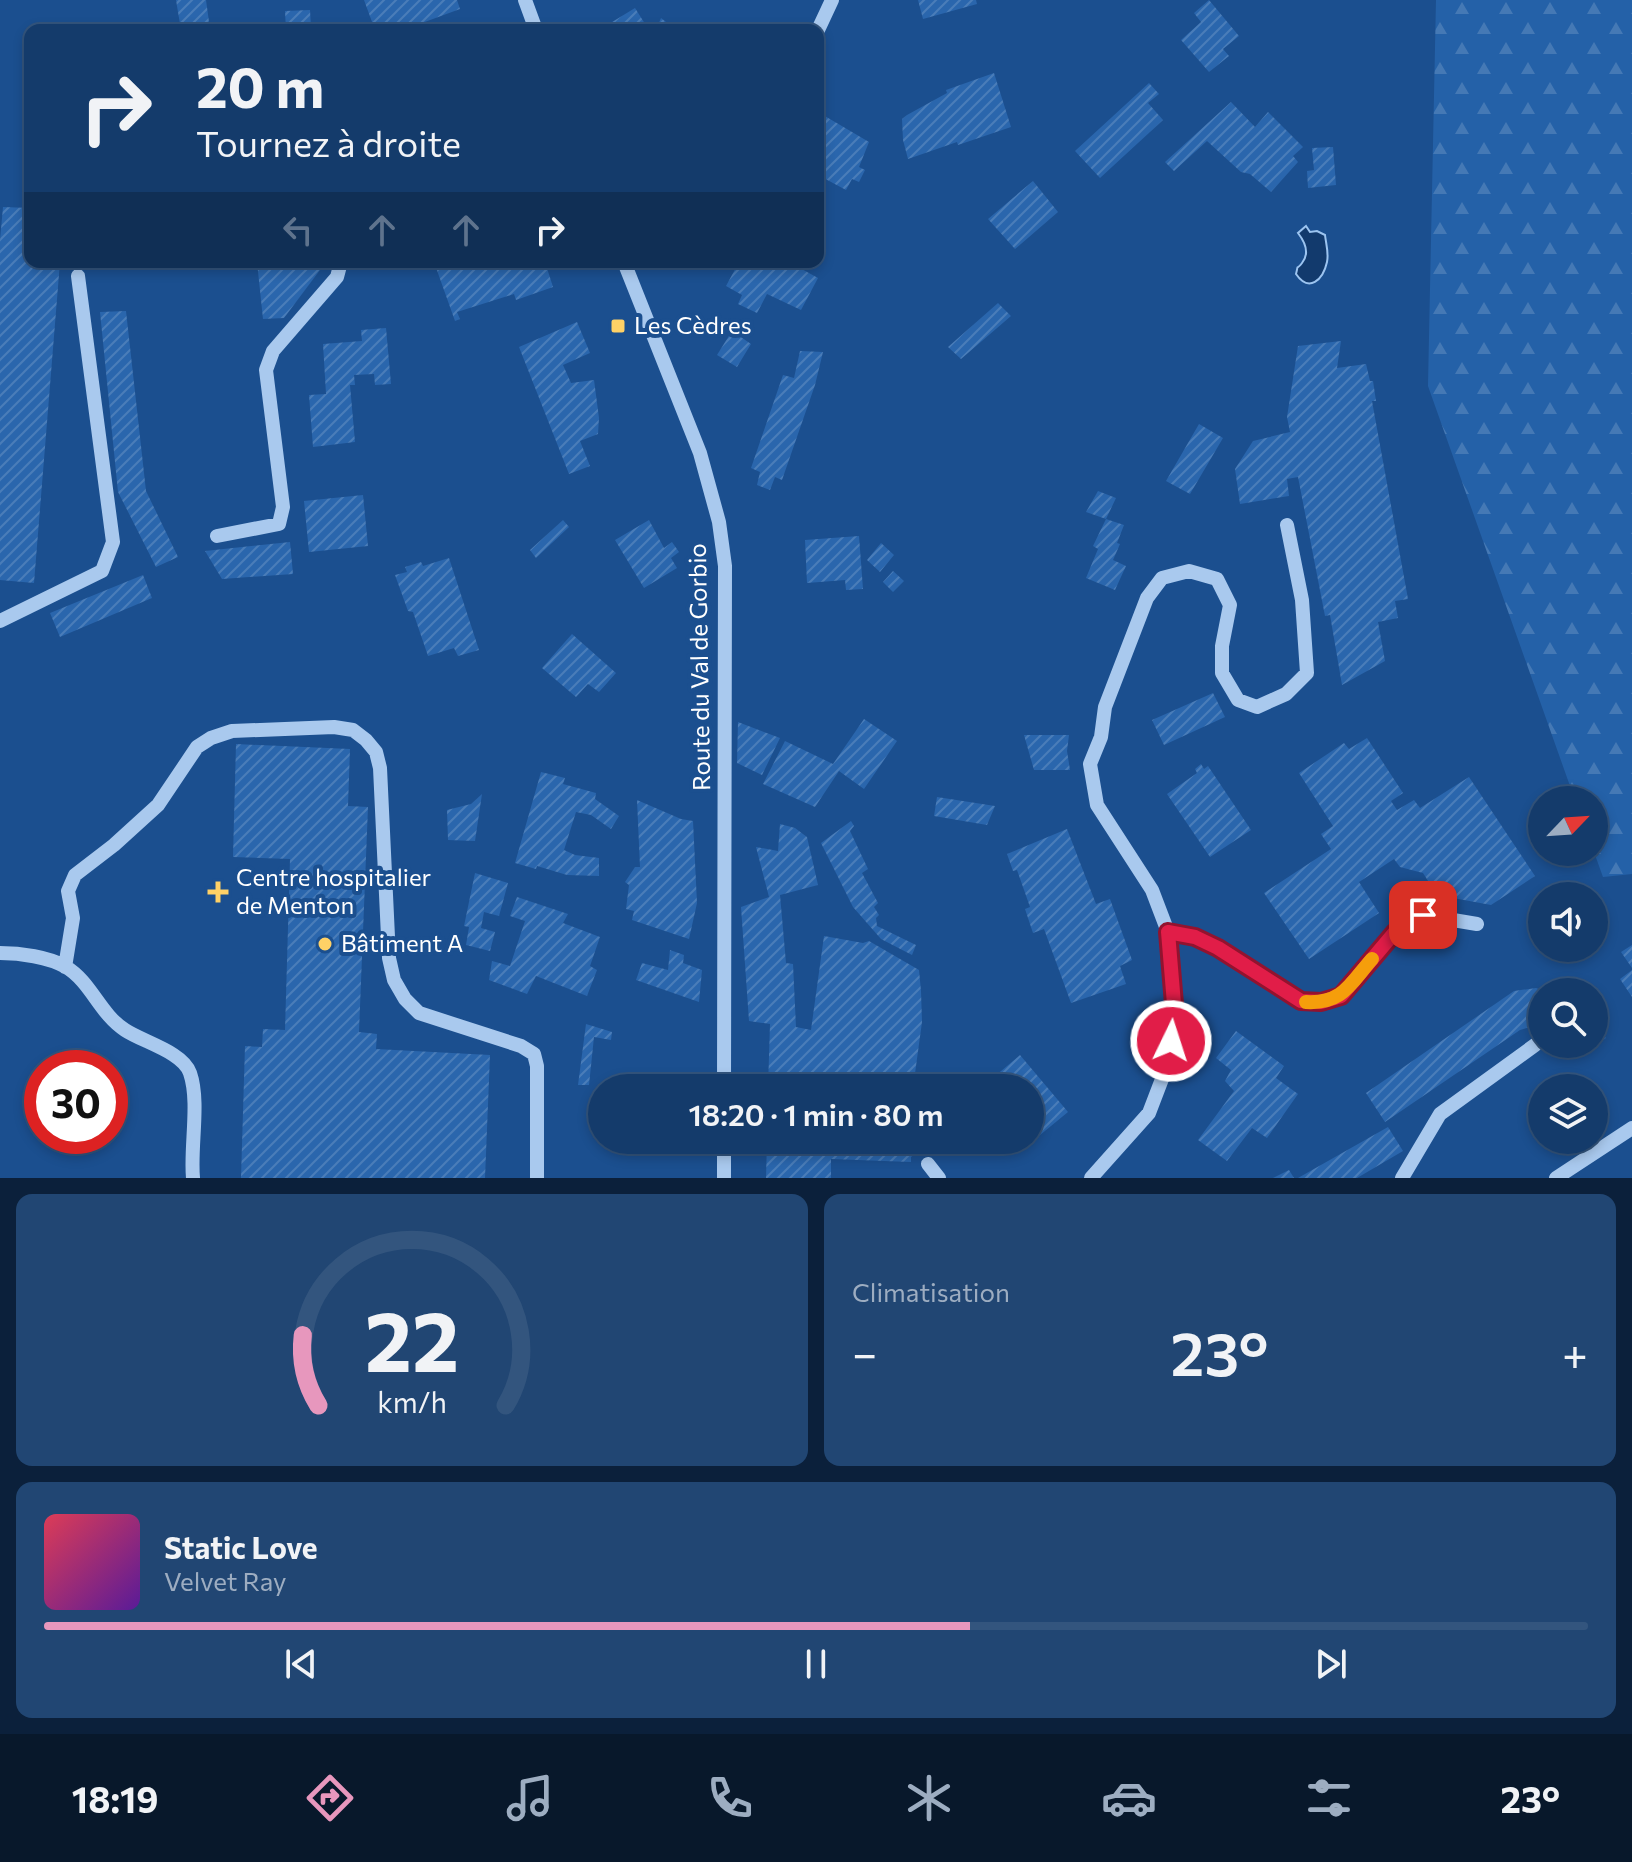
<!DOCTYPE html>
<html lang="fr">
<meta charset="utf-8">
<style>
:root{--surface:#143b6b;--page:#214673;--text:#f1f3f6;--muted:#9dadc1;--line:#33557e;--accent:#e797bd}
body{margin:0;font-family:Commissioner,sans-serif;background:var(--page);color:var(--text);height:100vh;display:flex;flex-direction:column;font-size:30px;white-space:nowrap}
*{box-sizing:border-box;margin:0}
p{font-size:26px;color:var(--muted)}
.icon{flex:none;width:44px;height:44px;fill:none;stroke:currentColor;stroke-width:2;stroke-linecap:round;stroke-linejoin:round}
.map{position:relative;height:1178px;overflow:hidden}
.side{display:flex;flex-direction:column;gap:16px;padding:16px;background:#0b203b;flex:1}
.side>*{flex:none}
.banner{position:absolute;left:24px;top:24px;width:800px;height:244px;border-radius:16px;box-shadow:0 4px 12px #0003,0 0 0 2px var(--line);background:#143b6b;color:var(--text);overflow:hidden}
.needle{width:52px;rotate:65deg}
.controls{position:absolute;left:1528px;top:786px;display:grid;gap:16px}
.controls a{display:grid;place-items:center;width:80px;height:80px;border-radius:50%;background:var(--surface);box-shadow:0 4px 12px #0003,0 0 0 2px var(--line);font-size:40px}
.speed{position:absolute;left:24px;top:1050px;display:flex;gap:16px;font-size:40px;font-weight:700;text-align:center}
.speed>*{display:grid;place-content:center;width:104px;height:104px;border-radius:50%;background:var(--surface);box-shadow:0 4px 12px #0003,0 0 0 2px var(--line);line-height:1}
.speed .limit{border:12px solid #d22;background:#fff;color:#111}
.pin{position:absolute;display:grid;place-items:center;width:68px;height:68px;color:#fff;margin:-34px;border-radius:16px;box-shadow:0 4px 12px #0006}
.me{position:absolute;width:88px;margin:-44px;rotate:4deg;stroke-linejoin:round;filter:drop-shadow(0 0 6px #0008)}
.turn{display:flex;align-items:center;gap:28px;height:168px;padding:0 40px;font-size:36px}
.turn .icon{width:104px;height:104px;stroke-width:2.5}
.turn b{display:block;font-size:56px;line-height:68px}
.lanes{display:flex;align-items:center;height:76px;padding:0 40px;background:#0003;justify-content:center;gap:40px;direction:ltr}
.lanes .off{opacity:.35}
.big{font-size:60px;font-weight:600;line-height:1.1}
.side .card{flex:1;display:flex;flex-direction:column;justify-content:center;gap:12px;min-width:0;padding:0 28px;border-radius:16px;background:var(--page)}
.side .dial{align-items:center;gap:0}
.dial svg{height:208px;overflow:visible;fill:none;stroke:var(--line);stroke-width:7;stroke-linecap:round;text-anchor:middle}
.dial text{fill:var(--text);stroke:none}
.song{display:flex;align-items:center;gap:24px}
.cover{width:96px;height:96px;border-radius:12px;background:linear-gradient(135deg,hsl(350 70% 55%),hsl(270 70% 35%))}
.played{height:8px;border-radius:4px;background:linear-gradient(90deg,var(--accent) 60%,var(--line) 60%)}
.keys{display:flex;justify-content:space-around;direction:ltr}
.heat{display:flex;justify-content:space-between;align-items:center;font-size:44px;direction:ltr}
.side .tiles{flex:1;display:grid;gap:16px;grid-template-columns:1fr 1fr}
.card:last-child{grid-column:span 2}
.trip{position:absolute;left:588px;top:1074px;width:456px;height:80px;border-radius:40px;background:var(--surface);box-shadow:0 4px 12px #0003,0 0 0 2px var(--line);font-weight:600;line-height:80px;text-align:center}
.dock{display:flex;height:128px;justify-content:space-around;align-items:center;background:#08182b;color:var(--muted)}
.dock .icon{width:56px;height:56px}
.dock .current{color:var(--accent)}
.dock b{font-size:36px;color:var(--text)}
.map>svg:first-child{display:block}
.forest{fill:url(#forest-firs)}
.water{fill:#123a6d;stroke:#9cc4f0;stroke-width:2}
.building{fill:url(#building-hatch)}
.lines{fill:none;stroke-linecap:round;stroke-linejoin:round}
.minor{stroke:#a9c9ee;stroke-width:14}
.route-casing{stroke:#92132f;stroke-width:20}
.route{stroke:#e11d48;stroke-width:14}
.slow{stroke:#f59e0b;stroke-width:14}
.poi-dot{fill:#ffd166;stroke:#1b4f8f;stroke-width:3}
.labels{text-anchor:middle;stroke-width:8;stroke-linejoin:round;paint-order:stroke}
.poi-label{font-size:24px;fill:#fff;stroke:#1b4f8f;text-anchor:start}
.street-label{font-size:24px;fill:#fff;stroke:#1b4f8f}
</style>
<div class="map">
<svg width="1632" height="1178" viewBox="0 0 1632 1178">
<defs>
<pattern id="forest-firs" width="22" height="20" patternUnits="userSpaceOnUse" patternTransform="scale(2)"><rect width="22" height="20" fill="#2461a8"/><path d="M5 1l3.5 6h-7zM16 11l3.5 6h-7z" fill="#4579b5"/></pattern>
<pattern id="building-hatch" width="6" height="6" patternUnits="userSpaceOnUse" patternTransform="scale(2)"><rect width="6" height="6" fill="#2a66ad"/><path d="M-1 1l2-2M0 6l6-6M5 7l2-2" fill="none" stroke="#4a7db9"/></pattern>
</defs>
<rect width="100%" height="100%" fill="#1b4f8f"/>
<!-- forest -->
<path class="forest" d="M 1436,0 L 1632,0 L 1632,874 L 1603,877 L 1594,852 L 1594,800 L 1575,800 L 1428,386 Z"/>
<!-- water -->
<path class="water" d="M 1306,226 L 1310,232 L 1317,231 L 1325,235 C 1326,244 1329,253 1327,262 C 1323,280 1309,293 1296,274 C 1299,262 1295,272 1302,263 C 1310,253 1305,242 1298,233 Z"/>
<!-- building -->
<path class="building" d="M 176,0 L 206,0 L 210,29 L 181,30 Z
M 364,0 L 457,0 L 460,9 L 403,30 L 375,30 Z
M 918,0 L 976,0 L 977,4 L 923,19 Z
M 1209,0 L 1239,36 L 1223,49 L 1229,56 L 1209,72 L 1181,40 L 1201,22 L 1194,13 Z
M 635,8 L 647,27 L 646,30 L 599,30 Z
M 310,10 L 311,27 L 300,27 L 300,30 L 286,30 L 285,11 Z
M 661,18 L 666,22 L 663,30 L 656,30 Z
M 994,73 L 1011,127 L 958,145 L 957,142 L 908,159 L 903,140 L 902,119 L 907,115 L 947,93 L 946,90 Z
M 1149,83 L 1159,94 L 1148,103 L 1163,120 L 1100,178 L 1075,151 Z
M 1231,102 L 1255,127 L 1268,112 L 1303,147 L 1293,156 L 1298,162 L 1271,192 L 1250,174 L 1241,172 L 1207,141 L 1174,171 L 1165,162 Z
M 818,112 L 869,142 L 859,167 L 865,170 L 859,182 L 852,179 L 846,190 L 818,175 Z
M 1333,147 L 1336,185 L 1308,188 L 1307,171 L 1314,170 L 1312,148 Z
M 1033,181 L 1058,212 L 1015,249 L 988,219 Z
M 3,207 L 30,208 L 30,262 L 60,262 L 34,583 L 0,580 L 0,240 Z
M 257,262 L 326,262 L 284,318 L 263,319 Z
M 434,262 L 545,262 L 553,287 L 516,300 L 514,294 L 457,312 L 460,319 L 455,321 Z
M 739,262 L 789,262 L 818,278 L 801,310 L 767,294 L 757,313 L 738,304 L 742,295 L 726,286 Z
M 998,303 L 1011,316 L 961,359 L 948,347 Z
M 126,311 L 146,491 L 178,557 L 156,567 L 118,492 L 100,312 Z
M 577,322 L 590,353 L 563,365 L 571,383 L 594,380 L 599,418 L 598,434 L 580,441 L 590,466 L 569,474 L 519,347 Z
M 386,328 L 391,384 L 375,385 L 374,374 L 354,375 L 355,385 L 350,385 L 355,442 L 313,447 L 309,395 L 326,394 L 323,344 L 362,341 L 361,330 Z
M 732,331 L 751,344 L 737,367 L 717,355 Z
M 1341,341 L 1337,368 L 1366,364 L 1370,381 L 1373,381 L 1376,401 L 1372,401 L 1408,599 L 1395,601 L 1398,618 L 1378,622 L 1385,661 L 1342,685 L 1330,615 L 1325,616 L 1298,477 L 1287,479 L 1289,496 L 1240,504 L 1235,469 L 1253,441 L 1290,432 L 1287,417 L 1298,346 Z
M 800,351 L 823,352 L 815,385 L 782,480 L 775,477 L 770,490 L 757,485 L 760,472 L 751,468 L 783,375 L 794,378 Z
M 1199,424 L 1223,438 L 1190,494 L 1166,481 Z
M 1098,491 L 1116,498 L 1106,519 L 1086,512 Z
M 363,495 L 368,546 L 309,552 L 304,501 Z
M 1106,519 L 1124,525 L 1117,543 L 1120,544 L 1113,560 L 1126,566 L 1115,590 L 1086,578 L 1098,549 L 1093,546 Z
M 563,520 L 569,527 L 536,558 L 530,550 Z
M 649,520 L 664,548 L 672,542 L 679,552 L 671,558 L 677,568 L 644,588 L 615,540 Z
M 859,536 L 863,589 L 846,590 L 845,580 L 807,583 L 805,540 Z
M 290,542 L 293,574 L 222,579 L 205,551 Z
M 881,543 L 894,555 L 880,572 L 867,560 Z
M 449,558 L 479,650 L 458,656 L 454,648 L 428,656 L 413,612 L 408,611 L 395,575 L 407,572 L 405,567 L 421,562 L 423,566 Z
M 893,571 L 904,581 L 893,592 L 883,582 Z
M 143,575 L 152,598 L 60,637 L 50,613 Z
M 572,634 L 616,673 L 599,692 L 588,684 L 576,697 L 542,668 Z
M 1213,693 L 1225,717 L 1164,745 L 1152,720 Z
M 864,719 L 897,741 L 864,789 L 839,771 L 815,807 L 763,784 L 785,741 L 833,764 Z
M 738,722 L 780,738 L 762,775 L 737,763 Z
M 1024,735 L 1069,735 L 1067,751 L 1070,770 L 1034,770 Z
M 1367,738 L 1403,793 L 1391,801 L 1397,810 L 1414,800 L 1420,808 L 1469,777 L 1535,876 L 1491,905 L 1437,895 L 1423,873 L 1400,867 L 1394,859 L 1359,882 L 1379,913 L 1309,959 L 1264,893 L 1331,849 L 1321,834 L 1333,826 L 1299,773 L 1344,743 L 1349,749 Z
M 236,744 L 350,749 L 348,806 L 368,807 L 359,1032 L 377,1034 L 376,1049 L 490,1055 L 485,1178 L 241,1178 L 245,1046 L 262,1047 L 263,1029 L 285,1030 L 290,859 L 233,857 Z
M 1201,764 L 1204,769 L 1208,766 L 1251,830 L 1210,857 L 1167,794 L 1197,773 L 1195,769 Z
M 541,772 L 565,778 L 563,784 L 596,793 L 595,799 L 619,816 L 611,829 L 591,815 L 576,812 L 564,850 L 575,855 L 599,858 L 599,876 L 567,875 L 537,866 L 536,869 L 515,863 Z
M 482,794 L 475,841 L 448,840 L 447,810 L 471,804 Z
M 937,797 L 995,806 L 987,825 L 934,816 Z
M 637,800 L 681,819 L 693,821 L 697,903 L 689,939 L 632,920 L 634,911 L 626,909 L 629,885 L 625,882 L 635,867 L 640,867 Z
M 851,821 L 854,826 L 850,831 L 868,869 L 862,873 L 878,903 L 874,907 L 879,915 L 876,918 L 877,926 L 916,945 L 912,955 L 881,939 L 853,907 L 821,843 Z
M 780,824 L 795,828 L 807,837 L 818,885 L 780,895 L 786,963 L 793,964 L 796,1027 L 811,1030 L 824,936 L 863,943 L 869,941 L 919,970 L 921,991 L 922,1022 L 913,1088 L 768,1088 L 770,1024 L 749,1021 L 741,907 L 769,897 L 756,847 L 778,851 Z
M 1067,829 L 1096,904 L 1110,899 L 1132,960 L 1120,966 L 1126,984 L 1071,1003 L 1044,929 L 1033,933 L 1025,909 L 1030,907 L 1017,870 L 1013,871 L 1007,854 Z
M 475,873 L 508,883 L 499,916 L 484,912 L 481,928 L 495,932 L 490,951 L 466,945 L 469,927 L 464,926 Z
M 517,897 L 568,914 L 563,923 L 600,937 L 590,966 L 597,970 L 587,996 L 536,976 L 527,994 L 489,980 L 492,961 L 510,966 L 525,921 L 510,916 Z
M 1632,945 L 1632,968 L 1621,952 Z
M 670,950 L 684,955 L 683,963 L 702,970 L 699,1002 L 636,980 L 642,963 L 668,970 Z
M 1632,970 L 1632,997 L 1620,979 Z
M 1536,988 L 1542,990 L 1542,1027 L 1537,1025 L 1520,1030 L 1385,1122 L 1366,1093 L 1514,991 Z
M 1594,1022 L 1606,1038 L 1576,1059 L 1563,1044 L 1594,1044 Z
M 586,1024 L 612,1032 L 611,1040 L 594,1037 L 589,1085 L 578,1085 Z
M 1236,1031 L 1284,1066 L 1276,1078 L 1298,1094 L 1267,1138 L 1252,1128 L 1227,1161 L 1198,1140 L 1234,1091 L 1225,1081 L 1231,1070 L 1216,1058 Z
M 1020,1055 L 1068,1112 L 1034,1140 L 1030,1134 L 1030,1088 L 992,1088 L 988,1082 Z
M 1388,1127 L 1403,1151 L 1357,1178 L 1298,1178 Z
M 608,1140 L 659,1140 L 658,1149 L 608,1142 Z
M 767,1140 L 923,1140 L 927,1145 L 911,1157 L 911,1162 L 831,1159 L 831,1178 L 766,1178 Z
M 1289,1170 L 1294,1178 L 1273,1178 Z"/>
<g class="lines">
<!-- minor -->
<path class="minor" d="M 525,0 L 536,30
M 818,30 L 832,0
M 624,262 L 700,453 L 719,522 L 725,566 L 724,1088
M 217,536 L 279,524 L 283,507 L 266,370 L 273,351 L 337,277 L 341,262
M 0,621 L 102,571 L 113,542 L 78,276
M 1168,932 L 1195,937 L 1218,948 L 1301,1001 L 1321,1002 L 1341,996 L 1395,932 L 1423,915 L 1477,924
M 0,953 C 20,953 49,957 66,967 C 91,982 100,1014 125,1030 C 143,1042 183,1052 190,1073 C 200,1102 190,1147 193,1178
M 65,967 L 73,918 L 68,891 L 75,875 L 114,845 L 158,805 L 197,747 L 211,738 L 232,731 L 334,727 L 353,730 L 366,740 L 376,752 L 380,768 L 389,958 L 394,980 L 405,999 L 419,1013 L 521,1046 L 534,1054 L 537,1066 L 537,1178
M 928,1164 L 939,1178
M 724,1178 L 724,1140
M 1091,1178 L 1149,1113 L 1167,1066 L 1175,1016 L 1168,932 L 1152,890 L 1097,805 L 1090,764 L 1101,737 L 1105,707 L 1147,598 L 1162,578 L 1189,571 L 1217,579 L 1230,605 L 1222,646 L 1222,673 L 1238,700 L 1257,707 L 1286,694 L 1307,673 L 1302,600 L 1287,525
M 1402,1178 L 1440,1114 L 1535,1045
M 1556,1178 L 1632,1128"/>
</g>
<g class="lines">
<defs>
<path id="route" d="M 1171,1041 L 1175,1016 L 1168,932 L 1195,937 L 1218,948 L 1301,1001 L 1321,1002 L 1341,996 L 1395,932 L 1423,915"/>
</defs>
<!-- route casing -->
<use href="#route" class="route-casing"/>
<!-- route -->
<use href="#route" class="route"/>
<!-- slow -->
<path class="slow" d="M 1306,1002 C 1343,1004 1350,984 1372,959"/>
</g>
<!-- markers -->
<g class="poi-dot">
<rect x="610" y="318" width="16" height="16" rx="4"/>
<path d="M214 880h8v8h8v8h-8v8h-8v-8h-8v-8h8z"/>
<circle cx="325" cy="944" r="8"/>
</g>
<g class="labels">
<!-- poi labels -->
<g class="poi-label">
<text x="634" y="334">Les Cèdres</text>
<text x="236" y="886">Centre hospitalier<tspan x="236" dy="28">de Menton</tspan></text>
<text x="341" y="952">Bâtiment A</text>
</g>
<!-- street labels -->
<g class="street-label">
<text transform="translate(700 667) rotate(-91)" y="8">Route du Val de Gorbio</text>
</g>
</g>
</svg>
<div class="controls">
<a><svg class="needle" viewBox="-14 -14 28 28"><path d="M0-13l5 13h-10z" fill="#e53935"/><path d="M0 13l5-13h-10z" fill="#9dadc1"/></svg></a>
<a><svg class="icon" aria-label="sound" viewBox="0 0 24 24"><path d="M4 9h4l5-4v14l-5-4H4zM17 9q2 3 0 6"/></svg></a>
<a><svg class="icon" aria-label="search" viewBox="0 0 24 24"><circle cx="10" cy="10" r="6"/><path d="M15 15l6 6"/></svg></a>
<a><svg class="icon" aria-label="layers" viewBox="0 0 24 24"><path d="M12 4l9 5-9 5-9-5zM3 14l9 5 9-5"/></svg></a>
</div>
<div class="speed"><div class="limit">30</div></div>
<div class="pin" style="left:1423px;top:915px;background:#d93025"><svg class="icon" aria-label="arrive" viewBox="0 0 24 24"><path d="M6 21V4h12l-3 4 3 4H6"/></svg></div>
<svg class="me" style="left:1171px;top:1041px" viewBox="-20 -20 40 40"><circle r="17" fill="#e11d48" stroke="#fff" stroke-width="3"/><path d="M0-11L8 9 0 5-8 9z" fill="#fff"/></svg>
<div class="trip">18:20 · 1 min · 80 m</div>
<div class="banner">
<div class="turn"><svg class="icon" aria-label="right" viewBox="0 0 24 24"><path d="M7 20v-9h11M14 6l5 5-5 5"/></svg><div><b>20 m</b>Tournez à droite</div></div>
<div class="lanes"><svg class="icon off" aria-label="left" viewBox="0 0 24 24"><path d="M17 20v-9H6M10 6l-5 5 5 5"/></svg><svg class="icon off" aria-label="ahead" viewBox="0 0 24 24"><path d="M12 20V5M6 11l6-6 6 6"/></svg><svg class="icon off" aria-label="ahead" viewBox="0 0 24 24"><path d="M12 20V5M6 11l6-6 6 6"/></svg><svg class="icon" aria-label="right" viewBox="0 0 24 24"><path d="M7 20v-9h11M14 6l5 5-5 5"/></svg></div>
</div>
</div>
<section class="side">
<div class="tiles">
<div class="card dial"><svg viewBox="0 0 100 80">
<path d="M14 69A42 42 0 1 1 86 69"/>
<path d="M14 69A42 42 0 0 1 8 42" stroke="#e797bd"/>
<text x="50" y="56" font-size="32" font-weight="700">22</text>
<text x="50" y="72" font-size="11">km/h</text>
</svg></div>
<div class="card"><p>Climatisation</p>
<div class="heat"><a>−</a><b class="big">23°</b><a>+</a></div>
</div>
<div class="card">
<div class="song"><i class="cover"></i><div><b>Static Love</b><p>Velvet Ray</p></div></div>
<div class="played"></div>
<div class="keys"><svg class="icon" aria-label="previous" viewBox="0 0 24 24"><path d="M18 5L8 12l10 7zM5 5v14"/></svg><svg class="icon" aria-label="pause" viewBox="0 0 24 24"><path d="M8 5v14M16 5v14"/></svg><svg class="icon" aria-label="next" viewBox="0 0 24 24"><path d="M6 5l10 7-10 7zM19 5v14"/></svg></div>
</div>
</div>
</section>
<nav class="dock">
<b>18:19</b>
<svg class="icon current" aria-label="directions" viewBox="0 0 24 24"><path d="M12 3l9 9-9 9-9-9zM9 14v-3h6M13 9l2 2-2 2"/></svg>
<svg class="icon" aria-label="music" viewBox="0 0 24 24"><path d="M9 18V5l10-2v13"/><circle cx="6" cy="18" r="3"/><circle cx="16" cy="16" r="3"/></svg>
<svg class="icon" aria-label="phone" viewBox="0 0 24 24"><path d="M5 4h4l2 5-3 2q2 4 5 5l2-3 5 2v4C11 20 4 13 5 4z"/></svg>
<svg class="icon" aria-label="climate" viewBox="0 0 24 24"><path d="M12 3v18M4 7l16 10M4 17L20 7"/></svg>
<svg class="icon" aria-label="car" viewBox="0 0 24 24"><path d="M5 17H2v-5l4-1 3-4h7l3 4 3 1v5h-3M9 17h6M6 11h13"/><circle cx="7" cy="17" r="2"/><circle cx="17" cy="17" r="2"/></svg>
<svg class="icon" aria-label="filters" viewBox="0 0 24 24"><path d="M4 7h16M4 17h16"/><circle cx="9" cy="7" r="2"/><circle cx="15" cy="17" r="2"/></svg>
<b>23°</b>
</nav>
